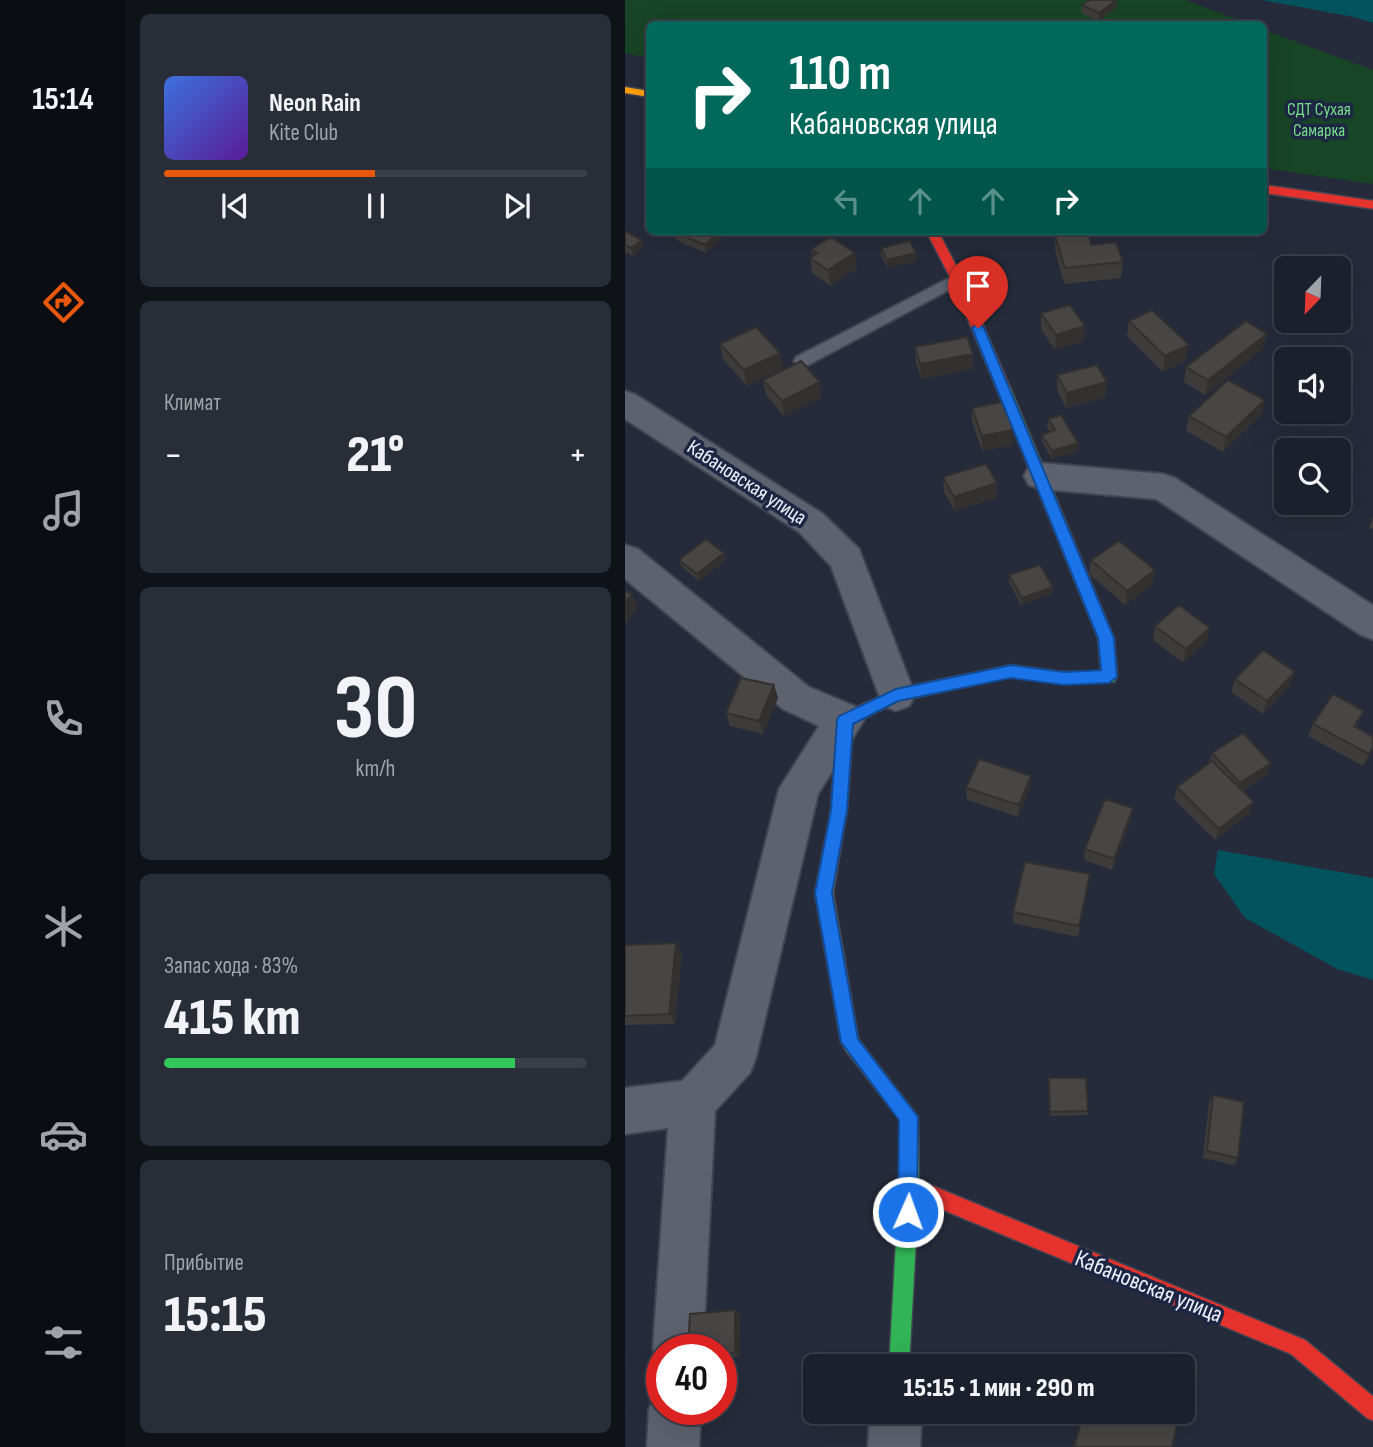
<!DOCTYPE html>
<html lang="ru">
<meta charset="utf-8">
<style>
:root{--surface:#1c202c;--page:#292d38;--text:#f1f3f6;--muted:#a0a3a9;--line:#3a3e48;--accent:#ea580c}
body{margin:0;font-family:"Sofia Sans Condensed",sans-serif;background:var(--page);color:var(--text);height:100vh;display:flex;flex-direction:column;font-size:26px;white-space:nowrap}
*{box-sizing:border-box;margin:0}
p{font-size:23px;color:var(--muted)}
.icon{flex:none;width:38px;height:38px;fill:none;stroke:currentColor;stroke-width:2;stroke-linecap:round;stroke-linejoin:round}
.map{position:relative;flex:1;overflow:hidden}
.side{display:flex;flex-direction:column;gap:14px;padding:14px;background:#0f1218;width:499px}
.side>*{flex:none}
.top-card{position:absolute;left:21px;top:21px;width:621px;height:214px;border-radius:10px;box-shadow:0 7px 28px #0002,0 0 0 2px var(--line);background:#00695c;color:#fff;overflow:hidden}
.needle{width:46px;rotate:203deg}
.fabs{position:absolute;left:649px;top:256px;display:grid;gap:14px}
.fabs a{display:grid;place-items:center;width:77px;height:77px;border-radius:10px;background:var(--surface);box-shadow:0 7px 28px #0002,0 0 0 2px var(--line);font-size:35px}
.speed{position:absolute;left:21px;top:1334px;display:flex;gap:14px;font-size:35px;font-weight:700;text-align:center}
.speed>*{display:grid;place-content:center;width:91px;height:91px;border-radius:50%;background:var(--surface);box-shadow:0 7px 28px #0002,0 0 0 2px var(--line);line-height:1}
.speed .limit{border:10px solid #d22;background:#fff;color:#111}
.pin{position:absolute;display:grid;place-items:center;width:60px;height:60px;color:#fff;margin:-72px -30px;border-radius:50% 50% 50% 0;rotate:-45deg;box-shadow:0 0 7px #0007}
.pin .icon{rotate:45deg}
.me{position:absolute;width:77px;margin:-38px;rotate:2deg;stroke-linejoin:round;filter:drop-shadow(0 0 5px #0008)}
.turn{display:flex;align-items:center;gap:24px;height:147px;padding:0 28px;font-size:32px}
.turn .icon{width:91px;height:91px;stroke-width:2.5}
.turn b{display:block;font-size:49px;line-height:60px}
.lanes{display:flex;align-items:center;height:66px;padding:0 28px;background:#0003;justify-content:center;gap:35px;direction:ltr}
.lanes .off{opacity:.35}
.big{font-size:52px;font-weight:800;line-height:1.1}
.side .card{flex:1;display:flex;flex-direction:column;justify-content:center;gap:10px;min-width:0;padding:0 24px;border-radius:10px;background:var(--page)}
.side .dial{align-items:center;gap:0}
.dial b{font-size:91px;line-height:1}
.song{display:flex;align-items:center;gap:21px}
.cover{width:84px;height:84px;border-radius:10px;background:linear-gradient(135deg,hsl(220 70% 55%),hsl(270 70% 35%))}
.played{height:7px;border-radius:4px;background:linear-gradient(90deg,var(--accent) 50%,var(--line) 50%)}
.keys{display:flex;justify-content:space-around;direction:ltr}
.heat{display:flex;justify-content:space-between;align-items:center;font-size:38px;direction:ltr}
.charge{height:10px;border-radius:5px;background:linear-gradient(90deg,#34c759 83%,var(--line) 0)}
.trip{position:absolute;left:178px;top:1354px;width:392px;height:70px;border-radius:10px;background:var(--surface);box-shadow:0 7px 28px #0002,0 0 0 2px var(--line);font-weight:800;line-height:70px;text-align:center}
main{display:flex;flex:1;min-height:0}
.dock{display:flex;flex-direction:column;width:126px;justify-content:space-around;align-items:center;background:#0b0d12;color:var(--muted)}
.dock .icon{width:49px;height:49px}
.dock .active{color:var(--accent)}
.dock b{font-size:32px;color:var(--text)}
.map>svg:first-child{display:block}
.green{fill:#184525}
.water{fill:#03535e}
.lines{fill:none;stroke-linecap:round;stroke-linejoin:round}
.lane-casing{stroke:#414551;stroke-width:4}
.street-casing{stroke:#414551;stroke-width:4}
.fast-casing{stroke:#414551;stroke-width:3}
.slow-casing{stroke:#414551;stroke-width:3}
.jam-casing{stroke:#414551;stroke-width:3}
.lane{fill:#5e626f;fill-rule:evenodd}
.street{fill:#5e626f;fill-rule:evenodd}
.fast{fill:#30b455;fill-rule:evenodd}
.slow{fill:#ff9f0a;fill-rule:evenodd}
.jam{fill:#e5322d;fill-rule:evenodd}
.wall{fill:#3d3c3a}
.shaded-wall{fill:#323130}
.building{fill:#474644;stroke:#323130;stroke-width:2}
.route{fill:#1a73e8;stroke:#114b97;stroke-width:2}
.labels{text-anchor:middle;stroke-width:7;stroke-linejoin:round;paint-order:stroke}
.far-park-label{font-size:18px;fill:#76dc89;stroke:#1d2744}
.street-label{font-size:21px;fill:#ecf0fc;stroke:#1d2744}
.near-street-label{font-size:24px;fill:#ecf0fc;stroke:#1d2744}
</style>
<main>
<nav class="dock">
<b>15:14</b>
<svg class="icon active" aria-label="directions" viewBox="0 0 24 24"><path d="M12 3l9 9-9 9-9-9zM9 14v-3h6M13 9l2 2-2 2"/></svg>
<svg class="icon" aria-label="music" viewBox="0 0 24 24"><path d="M9 18V5l10-2v13"/><circle cx="6" cy="18" r="3"/><circle cx="16" cy="16" r="3"/></svg>
<svg class="icon" aria-label="phone" viewBox="0 0 24 24"><path d="M5 4h4l2 5-3 2q2 4 5 5l2-3 5 2v4C11 20 4 13 5 4z"/></svg>
<svg class="icon" aria-label="climate" viewBox="0 0 24 24"><path d="M12 3v18M4 7l16 10M4 17L20 7"/></svg>
<svg class="icon" aria-label="car" viewBox="0 0 24 24"><path d="M5 17H2v-5l4-1 3-4h7l3 4 3 1v5h-3M9 17h6M6 11h13"/><circle cx="7" cy="17" r="2"/><circle cx="17" cy="17" r="2"/></svg>
<svg class="icon" aria-label="filters" viewBox="0 0 24 24"><path d="M4 7h16M4 17h16"/><circle cx="9" cy="7" r="2"/><circle cx="15" cy="17" r="2"/></svg>
</nav>
<section class="side">
<div class="card">
<div class="song"><i class="cover"></i><div><b>Neon Rain</b><p>Kite Club</p></div></div>
<div class="played"></div>
<div class="keys"><svg class="icon" aria-label="previous" viewBox="0 0 24 24"><path d="M18 5L8 12l10 7zM5 5v14"/></svg><svg class="icon" aria-label="pause" viewBox="0 0 24 24"><path d="M8 5v14M16 5v14"/></svg><svg class="icon" aria-label="next" viewBox="0 0 24 24"><path d="M6 5l10 7-10 7zM19 5v14"/></svg></div>
</div>
<div class="card"><p>Климат</p>
<div class="heat"><a>−</a><b class="big">21°</b><a>+</a></div>
</div>
<div class="card dial"><b>30</b><p>km/h</p></div>
<div class="card"><p>Запас хода · 83%</p><b class="big">415 km</b><div class="charge"></div></div>
<div class="card"><p>Прибытие</p><b class="big">15:15</b></div>
</section>
<div class="map">
<svg width="749" height="1447" viewBox="0 0 749 1447">
<rect width="100%" height="100%" fill="#262b3b"/>
<!-- green -->
<path class="green" d="M 0,0 L 560,0 L 625,24 L 24,24 L 24,58 L 0,53 Z
M 639,30 L 748,70 L 748,184 L 639,168 Z"/>
<!-- water -->
<path class="water" d="M 637,0 L 748,0 L 748,23 L 729,17 Z
M 593,850 L 748,878 L 748,980 L 712,969 L 620,918 L 589,874 Z"/>
<g class="lines">
<defs>
<path id="lane" d="M 332,274 L 337,275 L 340,279 L 337,283 L 183,365 L 171,365 L 169,361 L 171,357 Z"/>
<path id="street" d="M 0,391 L 11,395 L 198,514 L 234,549 L 290,695 L 284,706 L 271,711 L 258,706 L 206,566 L 174,532 L 0,419 Z
M 416,463 L 538,474 L 550,478 L 749,606 L 749,640 L 736,635 L 531,499 L 416,489 L 404,485 L 399,476 L 404,467 Z
M 0,545 L 13,549 L 184,687 L 234,708 L 239,720 L 193,794 L 131,1057 L 125,1073 L 90,1111 L 78,1349 L 37,1349 L 37,1367 L 28,1349 L 43,1128 L 0,1134 L 0,1088 L 57,1081 L 90,1045 L 154,789 L 194,726 L 158,709 L 0,579 Z
M 37,1389 L 37,1409 L 76,1409 L 74,1447 L 22,1447 L 24,1409 L 32,1391 Z
M 245,1412 L 297,1412 L 295,1447 L 243,1447 Z"/>
<path id="fast" d="M 378,382 L 385,387 L 489,638 L 492,677 L 489,682 L 459,682 L 456,677 L 459,672 L 476,671 L 473,638 L 371,387 Z
M 228,1037 L 234,1040 L 293,1117 L 294,1186 L 284,1367 L 264,1367 L 274,1186 L 275,1120 L 222,1052 L 219,1046 L 222,1040 Z"/>
<path id="slow" d="M 0,87 L 24,91 L 24,97 L 0,93 Z
M 386,665 L 439,672 L 469,672 L 472,677 L 469,682 L 439,684 L 386,677 L 274,701 L 228,724 L 222,810 L 208,893 L 233,1038 L 237,1046 L 234,1052 L 228,1055 L 222,1052 L 216,1042 L 190,893 L 206,810 L 212,720 L 214,715 L 271,689 Z"/>
<path id="jam" d="M 639,185 L 749,201 L 749,209 L 639,193 Z
M 301,231 L 313,231 L 338,279 L 385,387 L 383,390 L 373,390 L 371,387 L 326,279 Z
M 284,1176 L 680,1340 L 749,1397 L 749,1421 L 742,1418 L 666,1354 L 277,1193 L 274,1186 L 277,1179 Z"/>
</defs>
<!-- lane casing -->
<use href="#lane" class="lane-casing"/>
<!-- street casing -->
<use href="#street" class="street-casing"/>
<!-- fast casing -->
<use href="#fast" class="fast-casing"/>
<!-- slow casing -->
<use href="#slow" class="slow-casing"/>
<!-- jam casing -->
<use href="#jam" class="jam-casing"/>
<!-- lane -->
<use href="#lane" class="lane"/>
<!-- street -->
<use href="#street" class="street"/>
<!-- fast -->
<use href="#fast" class="fast"/>
<!-- slow -->
<use href="#slow" class="slow"/>
<!-- jam -->
<use href="#jam" class="jam"/>
</g>
<!-- wall -->
<path class="wall" d="M 492,0 L 491,8 L 474,21 L 456,13 L 457,5 Z
M 0,231 L 19,248 L 8,256 L 0,252 Z
M 49,232 L 94,232 L 96,240 L 81,253 L 51,240 Z
M 430,235 L 466,245 L 498,262 L 496,278 L 439,284 L 430,250 Z
M 256,248 L 291,253 L 292,261 L 263,268 L 256,256 Z
M 186,249 L 232,268 L 206,286 L 187,273 L 185,258 L 187,256 Z
M 416,313 L 459,341 L 430,350 L 416,329 Z
M 504,321 L 561,360 L 538,372 L 502,336 Z
M 642,334 L 638,349 L 580,395 L 559,382 L 561,367 Z
M 95,344 L 155,353 L 158,368 L 122,386 L 98,359 Z
M 290,347 L 348,369 L 296,379 L 291,362 Z
M 432,375 L 481,397 L 441,408 L 432,390 Z
M 138,380 L 197,397 L 159,416 L 141,395 Z
M 640,400 L 636,415 L 598,452 L 561,431 L 564,416 Z
M 347,408 L 388,445 L 357,451 L 347,422 Z
M 423,419 L 453,451 L 427,459 L 417,442 L 417,435 L 425,432 L 422,427 Z
M 318,477 L 372,483 L 372,498 L 330,511 L 319,492 Z
M 748,516 L 748,529 L 744,528 Z
M 99,553 L 101,560 L 74,581 L 57,567 L 54,560 Z
M 466,560 L 528,584 L 500,605 L 464,574 Z
M 384,575 L 428,587 L 427,594 L 396,605 L 384,582 Z
M 530,626 L 582,641 L 558,663 L 528,640 Z
M 610,679 L 665,685 L 638,714 L 606,692 Z
M 149,685 L 153,698 L 138,734 L 105,726 L 101,713 Z
M 734,723 L 731,727 L 748,737 L 748,749 L 738,766 L 683,736 L 688,724 Z
M 587,753 L 646,763 L 641,775 L 618,791 L 625,813 L 590,840 L 549,799 L 552,787 L 584,763 Z
M 406,776 L 405,788 L 393,817 L 342,800 L 341,788 Z
M 506,820 L 487,870 L 459,860 L 460,849 Z
M 463,885 L 453,937 L 388,923 L 388,912 Z
M 0,945 L 57,953 L 50,1024 L 0,1025 Z
M 424,1078 L 463,1111 L 462,1115 L 425,1116 Z
M 588,1095 L 613,1158 L 609,1165 L 578,1158 L 584,1103 Z
M 115,1314 L 115,1356 L 96,1358 L 96,1349 Z
M 458,1412 L 555,1412 L 547,1447 L 448,1447 Z"/>
<!-- shaded-wall -->
<path class="shaded-wall" d="M 492,0 L 491,8 L 474,21 L 474,13 Z
M 94,232 L 96,240 L 81,253 L 80,245 Z
M 17,240 L 19,248 L 8,256 L 6,248 Z
M 230,253 L 232,268 L 206,286 L 203,270 Z
M 291,253 L 292,261 L 263,268 L 262,260 Z
M 460,326 L 459,341 L 430,350 L 431,335 Z
M 642,334 L 638,349 L 580,395 L 583,380 Z
M 564,345 L 561,360 L 538,372 L 540,356 Z
M 155,353 L 158,368 L 122,386 L 119,370 Z
M 348,354 L 348,369 L 296,379 L 295,364 Z
M 195,382 L 197,397 L 159,416 L 157,401 Z
M 482,382 L 481,397 L 441,408 L 442,393 Z
M 640,400 L 636,415 L 598,452 L 601,437 Z
M 388,430 L 388,445 L 357,451 L 357,436 Z
M 453,443 L 453,451 L 427,459 L 427,451 Z
M 372,483 L 372,498 L 330,511 L 329,497 Z
M 99,553 L 101,560 L 74,581 L 72,574 Z
M 530,570 L 528,584 L 500,605 L 502,591 Z
M 428,587 L 427,594 L 396,605 L 397,598 Z
M 7,593 L 13,607 L 0,625 L 0,604 Z
M 585,628 L 582,641 L 558,663 L 561,649 Z
M 670,672 L 665,685 L 638,714 L 642,701 Z
M 149,685 L 153,698 L 138,734 L 134,721 Z
M 748,747 L 748,749 L 738,766 L 744,754 Z
M 646,763 L 641,775 L 611,795 L 615,783 Z
M 406,776 L 405,788 L 393,817 L 394,805 Z
M 629,802 L 625,813 L 590,840 L 594,829 Z
M 508,808 L 506,820 L 487,870 L 489,859 Z
M 51,943 L 57,953 L 50,1024 L 44,1014 Z
M 110,1310 L 115,1314 L 115,1356 L 110,1353 Z"/>
<!-- building -->
<path class="building" d="M 464,0 L 492,0 L 474,13 L 457,5 Z
M 0,231 L 17,240 L 6,248 L 0,245 Z
M 50,231 L 92,231 L 94,232 L 80,245 L 49,232 Z
M 463,231 L 466,245 L 491,242 L 498,262 L 440,268 L 430,235 Z
M 206,237 L 230,253 L 203,270 L 185,258 L 192,253 L 186,249 Z
M 285,241 L 291,253 L 262,260 L 256,248 Z
M 445,305 L 460,326 L 431,335 L 416,313 Z
M 527,310 L 564,345 L 540,356 L 504,321 Z
M 621,321 L 642,334 L 583,380 L 561,367 Z
M 131,327 L 155,353 L 119,370 L 95,344 Z
M 342,337 L 348,354 L 295,364 L 290,347 Z
M 176,361 L 195,382 L 157,401 L 138,380 Z
M 472,365 L 482,382 L 442,393 L 432,375 Z
M 603,380 L 640,400 L 601,437 L 564,416 Z
M 377,402 L 388,430 L 357,436 L 347,408 Z
M 436,415 L 453,443 L 427,451 L 417,435 L 430,430 L 423,419 Z
M 361,464 L 372,483 L 329,497 L 318,477 Z
M 81,539 L 99,553 L 72,574 L 54,560 Z
M 494,541 L 530,570 L 502,591 L 466,560 Z
M 415,565 L 428,587 L 397,598 L 384,575 Z
M 0,591 L 7,593 L 0,604 Z
M 554,605 L 585,628 L 561,649 L 530,626 Z
M 638,650 L 670,672 L 642,701 L 610,679 Z
M 116,678 L 149,685 L 134,721 L 101,713 Z
M 708,694 L 739,711 L 729,726 L 748,737 L 748,747 L 744,754 L 688,724 Z
M 618,733 L 646,763 L 615,783 L 587,753 Z
M 354,759 L 406,776 L 394,805 L 341,788 Z
M 587,761 L 629,802 L 594,829 L 552,787 Z
M 480,799 L 508,808 L 489,859 L 460,849 Z
M 400,862 L 465,874 L 454,926 L 388,912 Z
M 51,943 L 44,1014 L 0,1016 L 0,945 Z
M 424,1078 L 461,1078 L 463,1111 L 425,1112 Z
M 588,1095 L 619,1102 L 613,1158 L 582,1151 Z
M 110,1310 L 110,1353 L 96,1354 L 96,1349 L 63,1349 L 65,1314 Z
M 459,1412 L 555,1412 L 547,1447 L 449,1447 Z"/>
<!-- route -->
<path class="route" d="M 353,323 L 359,328 L 489,638 L 492,677 L 484,683 L 439,685 L 386,678 L 273,701 L 228,724 L 222,810 L 207,893 L 233,1039 L 293,1117 L 292,1212 L 290,1219 L 283,1222 L 276,1219 L 273,1212 L 274,1120 L 216,1042 L 190,893 L 206,810 L 212,720 L 214,716 L 271,689 L 386,665 L 439,672 L 476,670 L 473,638 L 347,328 Z"/>
<g class="labels">
<!-- far-park labels -->
<g class="far-park-label">
<text x="694" y="115">СДТ Сухая<tspan x="694" dy="21">Самарка</tspan></text>
</g>
<!-- street labels -->
<g class="street-label">
<text transform="translate(122 482) rotate(33)" y="7">Кабановская улица</text>
</g>
<!-- near-street labels -->
<g class="near-street-label">
<text transform="translate(524 1286) rotate(22)" y="8">Кабановская улица</text>
</g>
</g>
</svg>
<div class="fabs">
<a><svg class="needle" viewBox="-14 -14 28 28"><path d="M0-13l5 13h-10z" fill="#e53935"/><path d="M0 13l5-13h-10z" fill="#a0a3a9"/></svg></a>
<a><svg class="icon" aria-label="sound" viewBox="0 0 24 24"><path d="M4 9h4l5-4v14l-5-4H4zM17 9q2 3 0 6"/></svg></a>
<a><svg class="icon" aria-label="search" viewBox="0 0 24 24"><circle cx="10" cy="10" r="6"/><path d="M15 15l6 6"/></svg></a>
</div>
<div class="speed"><div class="limit">40</div></div>
<div class="pin" style="left:353px;top:328px;background:#d93025"><svg class="icon" aria-label="arrive" viewBox="0 0 24 24"><path d="M6 21V4h12l-3 4 3 4H6"/></svg></div>
<svg class="me" style="left:283px;top:1212px" viewBox="-20 -20 40 40"><circle r="17" fill="#1a73e8" stroke="#fff" stroke-width="3"/><path d="M0-11L8 9 0 5-8 9z" fill="#fff"/></svg>
<div class="trip">15:15 · 1 мин · 290 m</div>
<div class="top-card">
<div class="turn"><svg class="icon" aria-label="right" viewBox="0 0 24 24"><path d="M7 20v-9h11M14 6l5 5-5 5"/></svg><div><b>110 m</b>Кабановская улица</div></div>
<div class="lanes"><svg class="icon off" aria-label="left" viewBox="0 0 24 24"><path d="M17 20v-9H6M10 6l-5 5 5 5"/></svg><svg class="icon off" aria-label="ahead" viewBox="0 0 24 24"><path d="M12 20V5M6 11l6-6 6 6"/></svg><svg class="icon off" aria-label="ahead" viewBox="0 0 24 24"><path d="M12 20V5M6 11l6-6 6 6"/></svg><svg class="icon" aria-label="right" viewBox="0 0 24 24"><path d="M7 20v-9h11M14 6l5 5-5 5"/></svg></div>
</div>
</div>
</main>
